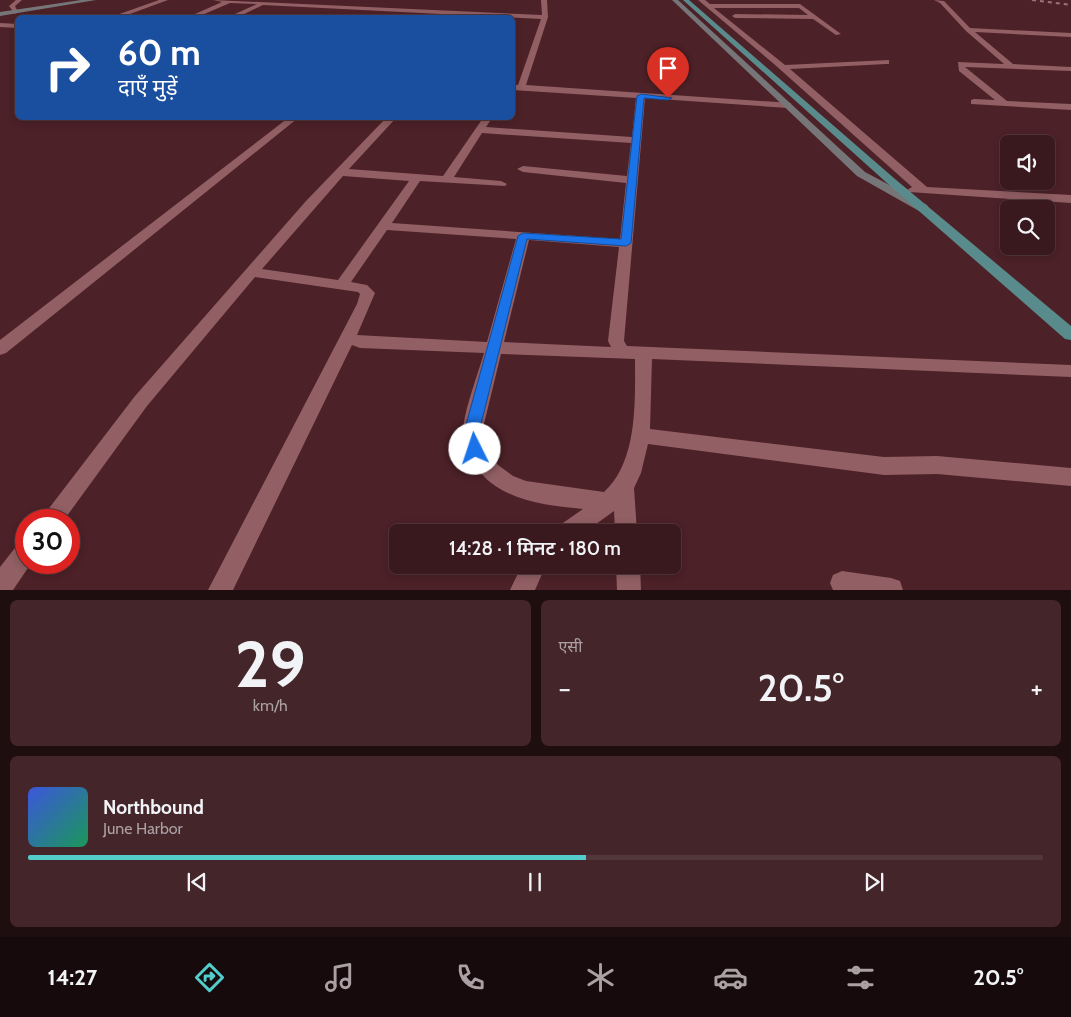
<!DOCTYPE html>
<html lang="hi">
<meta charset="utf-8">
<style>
:root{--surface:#39191d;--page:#44262a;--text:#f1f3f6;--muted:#aba0a4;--line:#53383b;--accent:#53cdcb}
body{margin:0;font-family:Cabin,"Noto Sans Devanagari",sans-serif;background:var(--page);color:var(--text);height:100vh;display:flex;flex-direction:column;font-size:19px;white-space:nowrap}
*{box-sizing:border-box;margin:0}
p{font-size:16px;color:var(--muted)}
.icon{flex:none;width:28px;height:28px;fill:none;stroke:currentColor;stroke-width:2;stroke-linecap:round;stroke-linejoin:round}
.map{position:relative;height:590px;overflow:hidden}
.drawer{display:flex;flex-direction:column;gap:10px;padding:10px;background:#1f0e10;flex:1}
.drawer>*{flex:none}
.guide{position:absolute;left:15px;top:15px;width:500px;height:105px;border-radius:8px;box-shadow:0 2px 8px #0003,0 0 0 1px var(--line);background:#1a4fa0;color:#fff;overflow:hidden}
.tools{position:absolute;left:1000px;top:135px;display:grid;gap:10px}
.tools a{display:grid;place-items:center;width:55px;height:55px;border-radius:8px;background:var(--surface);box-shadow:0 2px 8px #0003,0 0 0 1px var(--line);font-size:25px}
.speed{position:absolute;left:15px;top:509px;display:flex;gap:10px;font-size:25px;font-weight:700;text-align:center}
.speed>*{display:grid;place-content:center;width:65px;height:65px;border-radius:50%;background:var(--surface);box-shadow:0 2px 8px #0003,0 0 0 1px var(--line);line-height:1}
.speed .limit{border:8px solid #d22;background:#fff;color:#111}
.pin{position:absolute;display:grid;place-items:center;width:42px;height:42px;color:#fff;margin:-51px -21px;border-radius:50% 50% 50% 0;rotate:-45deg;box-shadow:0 0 5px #0007}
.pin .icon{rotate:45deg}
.me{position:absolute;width:55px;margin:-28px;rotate:356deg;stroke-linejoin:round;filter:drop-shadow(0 0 4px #0008)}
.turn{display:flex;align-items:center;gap:18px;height:105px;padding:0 20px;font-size:22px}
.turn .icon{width:65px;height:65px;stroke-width:2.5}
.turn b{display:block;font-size:35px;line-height:42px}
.big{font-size:38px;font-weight:600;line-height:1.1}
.drawer .card{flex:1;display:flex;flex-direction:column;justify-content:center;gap:8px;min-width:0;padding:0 18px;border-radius:8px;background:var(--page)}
.drawer .dial{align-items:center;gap:0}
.dial b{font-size:65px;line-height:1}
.song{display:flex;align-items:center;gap:15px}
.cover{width:60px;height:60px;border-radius:8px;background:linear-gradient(135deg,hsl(230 70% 55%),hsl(150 70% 35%))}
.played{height:5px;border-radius:2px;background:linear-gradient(90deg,var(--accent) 55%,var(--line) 55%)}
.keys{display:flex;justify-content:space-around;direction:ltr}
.heat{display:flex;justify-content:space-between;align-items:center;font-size:28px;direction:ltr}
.drawer .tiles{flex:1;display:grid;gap:10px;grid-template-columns:1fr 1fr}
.card:last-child{grid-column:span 2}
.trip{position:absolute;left:389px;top:524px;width:292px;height:50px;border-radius:8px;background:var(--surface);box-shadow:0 2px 8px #0003,0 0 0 1px var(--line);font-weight:600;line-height:50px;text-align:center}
.menu{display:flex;height:80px;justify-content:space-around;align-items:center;background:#170a0c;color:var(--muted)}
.menu .icon{width:35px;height:35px}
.menu .active{color:var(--accent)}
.menu b{font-size:22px;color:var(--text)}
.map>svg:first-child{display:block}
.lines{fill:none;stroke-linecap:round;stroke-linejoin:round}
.street{fill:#915f64;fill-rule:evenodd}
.secondary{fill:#767578;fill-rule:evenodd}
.primary{fill:#5a8b8c;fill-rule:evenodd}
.rail{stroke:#997579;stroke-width:2;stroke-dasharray:4 4;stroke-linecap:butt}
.route{fill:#1a73e8;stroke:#114b97}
</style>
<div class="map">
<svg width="1071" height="590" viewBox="0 0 1071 590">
<rect width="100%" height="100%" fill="#4c2127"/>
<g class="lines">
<!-- street -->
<path class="street" d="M 16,0 L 22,0 L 15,6 L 18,12 L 15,14 L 9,6 Z
M 159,0 L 168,0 L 119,18 L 111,17 Z
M 213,0 L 542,15 L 541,0 L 547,0 L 548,17 L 526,85 L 791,103 L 791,107 L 788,108 L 645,98 L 624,341 L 627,346 L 1071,365 L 1071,377 L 652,359 L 650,429 L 884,457 L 937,456 L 1071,468 L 1071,486 L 937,474 L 884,475 L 648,444 L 641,473 L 634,488 L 637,532 L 615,532 L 614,511 L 585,532 L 557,532 L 560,525 L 583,509 C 539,505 483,498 468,449 C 466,444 462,436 463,431 C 464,410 478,374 484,353 L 360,348 L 352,345 L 233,590 L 208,590 L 357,304 L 360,294 L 358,292 L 255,277 L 147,406 L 64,520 L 40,520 L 135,396 L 306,201 L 386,118 L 396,118 L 349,169 L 443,176 L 483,118 L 492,118 L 486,127 L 632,137 L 636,98 L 512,90 L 512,84 L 518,85 L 541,19 L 263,5 L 236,18 L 226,18 L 257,4 L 230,3 L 195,18 L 186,18 L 222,2 ZM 482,133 L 631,143 L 627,176 L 523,166 L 517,169 L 523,172 L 626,183 L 620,239 L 392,223 L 420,181 L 505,186 L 507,184 L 501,181 L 454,177 ZM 343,176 L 409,181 L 338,280 L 262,269 ZM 387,230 L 516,239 L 487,342 L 357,335 L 375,293 L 367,285 L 351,282 ZM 529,240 L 619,247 L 608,341 L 611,347 L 504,342 ZM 501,354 L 635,359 C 635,401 638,461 604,492 L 526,481 L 513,476 L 498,465 L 488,451 L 482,432 Z
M 698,0 L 705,0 L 710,4 L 800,4 L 841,34 L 836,35 L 813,19 L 735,18 L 732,16 L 735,14 L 808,15 L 799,8 L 714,8 L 785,65 L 889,60 L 889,64 L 886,64 L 790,69 L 927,187 L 1071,195 L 1071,203 L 909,192 L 907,190 L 912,187 L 774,64 Z
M 934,0 L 944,1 L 970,28 L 1071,33 L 1071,37 L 975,32 L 1013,64 L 1071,67 L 1071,71 L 965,67 L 1007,101 L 1071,104 L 1071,110 L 971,104 L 971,100 L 974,99 L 995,100 L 959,71 L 958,62 L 1004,64 L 966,31 L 940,3 Z
M 0,23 L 18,24 L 18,28 L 0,27 Z
M 15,48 L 18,48 L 18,55 L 14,53 Z
M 288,118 L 298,118 L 6,353 L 0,355 L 0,340 Z
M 26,541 L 26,562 L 32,562 L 13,590 L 0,590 L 0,567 L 18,544 Z
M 522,565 L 546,565 L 535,590 L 510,590 Z
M 616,565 L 640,565 L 641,590 L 617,590 Z
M 842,571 L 891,578 L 900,581 L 903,590 L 833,590 L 830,583 L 833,575 Z"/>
<!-- secondary -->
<path class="secondary" d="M 81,0 L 96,0 L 0,16 L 0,12 Z
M 672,0 L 678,0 L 865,172 L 927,205 L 929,208 L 927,211 L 919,211 L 857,176 Z"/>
<!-- primary -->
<path class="primary" d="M 683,0 L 689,0 L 895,179 L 1071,326 L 1071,340 L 1065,339 L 887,183 Z"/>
<!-- rail -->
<path class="rail" d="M 1032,0 L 1071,5"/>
</g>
<!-- route -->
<path class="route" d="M 641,94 L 672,98 L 668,100 L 644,98 L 631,243 L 626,246 L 527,239 L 479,432 L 483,449 L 480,453 L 475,455 L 470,453 L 464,432 L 518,236 L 523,233 L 621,239 L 637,96 Z"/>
</svg>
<div class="tools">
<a><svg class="icon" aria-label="sound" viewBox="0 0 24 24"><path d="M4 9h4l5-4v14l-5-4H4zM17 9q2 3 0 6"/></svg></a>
<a><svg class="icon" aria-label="search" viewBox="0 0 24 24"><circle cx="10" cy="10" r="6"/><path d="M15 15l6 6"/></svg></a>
</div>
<div class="speed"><div class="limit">30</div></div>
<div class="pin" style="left:668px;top:98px;background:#d93025"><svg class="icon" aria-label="arrive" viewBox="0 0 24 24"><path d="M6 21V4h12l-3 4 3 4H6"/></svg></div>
<svg class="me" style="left:475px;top:449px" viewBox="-20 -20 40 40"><circle r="19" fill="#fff"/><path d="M0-13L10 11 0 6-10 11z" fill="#1a73e8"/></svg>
<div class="trip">14:28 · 1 मिनट · 180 m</div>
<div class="guide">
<div class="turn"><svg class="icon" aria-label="right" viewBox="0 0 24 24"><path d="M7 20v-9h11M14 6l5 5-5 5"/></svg><div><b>60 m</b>दाएँ मुड़ें</div></div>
</div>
</div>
<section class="drawer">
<div class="tiles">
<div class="card dial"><b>29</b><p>km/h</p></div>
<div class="card"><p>एसी</p>
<div class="heat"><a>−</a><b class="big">20.5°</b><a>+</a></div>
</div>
<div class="card">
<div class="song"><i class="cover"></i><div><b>Northbound</b><p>June Harbor</p></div></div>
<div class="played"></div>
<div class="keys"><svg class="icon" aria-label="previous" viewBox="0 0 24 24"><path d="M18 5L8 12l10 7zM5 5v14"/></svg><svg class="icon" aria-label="pause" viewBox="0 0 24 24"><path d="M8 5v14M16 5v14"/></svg><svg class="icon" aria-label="next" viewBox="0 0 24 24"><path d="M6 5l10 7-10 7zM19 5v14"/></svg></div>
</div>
</div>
</section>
<nav class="menu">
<b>14:27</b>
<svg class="icon active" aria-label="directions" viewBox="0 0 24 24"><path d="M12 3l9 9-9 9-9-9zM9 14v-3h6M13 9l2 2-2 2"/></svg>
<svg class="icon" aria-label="music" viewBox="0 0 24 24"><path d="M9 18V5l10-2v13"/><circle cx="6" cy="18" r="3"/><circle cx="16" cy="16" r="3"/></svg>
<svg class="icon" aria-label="phone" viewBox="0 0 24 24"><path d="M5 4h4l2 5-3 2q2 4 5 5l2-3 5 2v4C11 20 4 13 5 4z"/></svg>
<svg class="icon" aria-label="climate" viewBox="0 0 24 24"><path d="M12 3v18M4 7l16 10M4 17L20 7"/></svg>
<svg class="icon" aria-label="car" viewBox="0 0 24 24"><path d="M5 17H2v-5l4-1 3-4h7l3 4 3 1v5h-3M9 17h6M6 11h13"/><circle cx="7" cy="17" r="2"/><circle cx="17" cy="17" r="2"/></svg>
<svg class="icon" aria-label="filters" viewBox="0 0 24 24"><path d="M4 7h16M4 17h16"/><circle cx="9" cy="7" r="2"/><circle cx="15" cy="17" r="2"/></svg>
<b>20.5°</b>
</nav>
